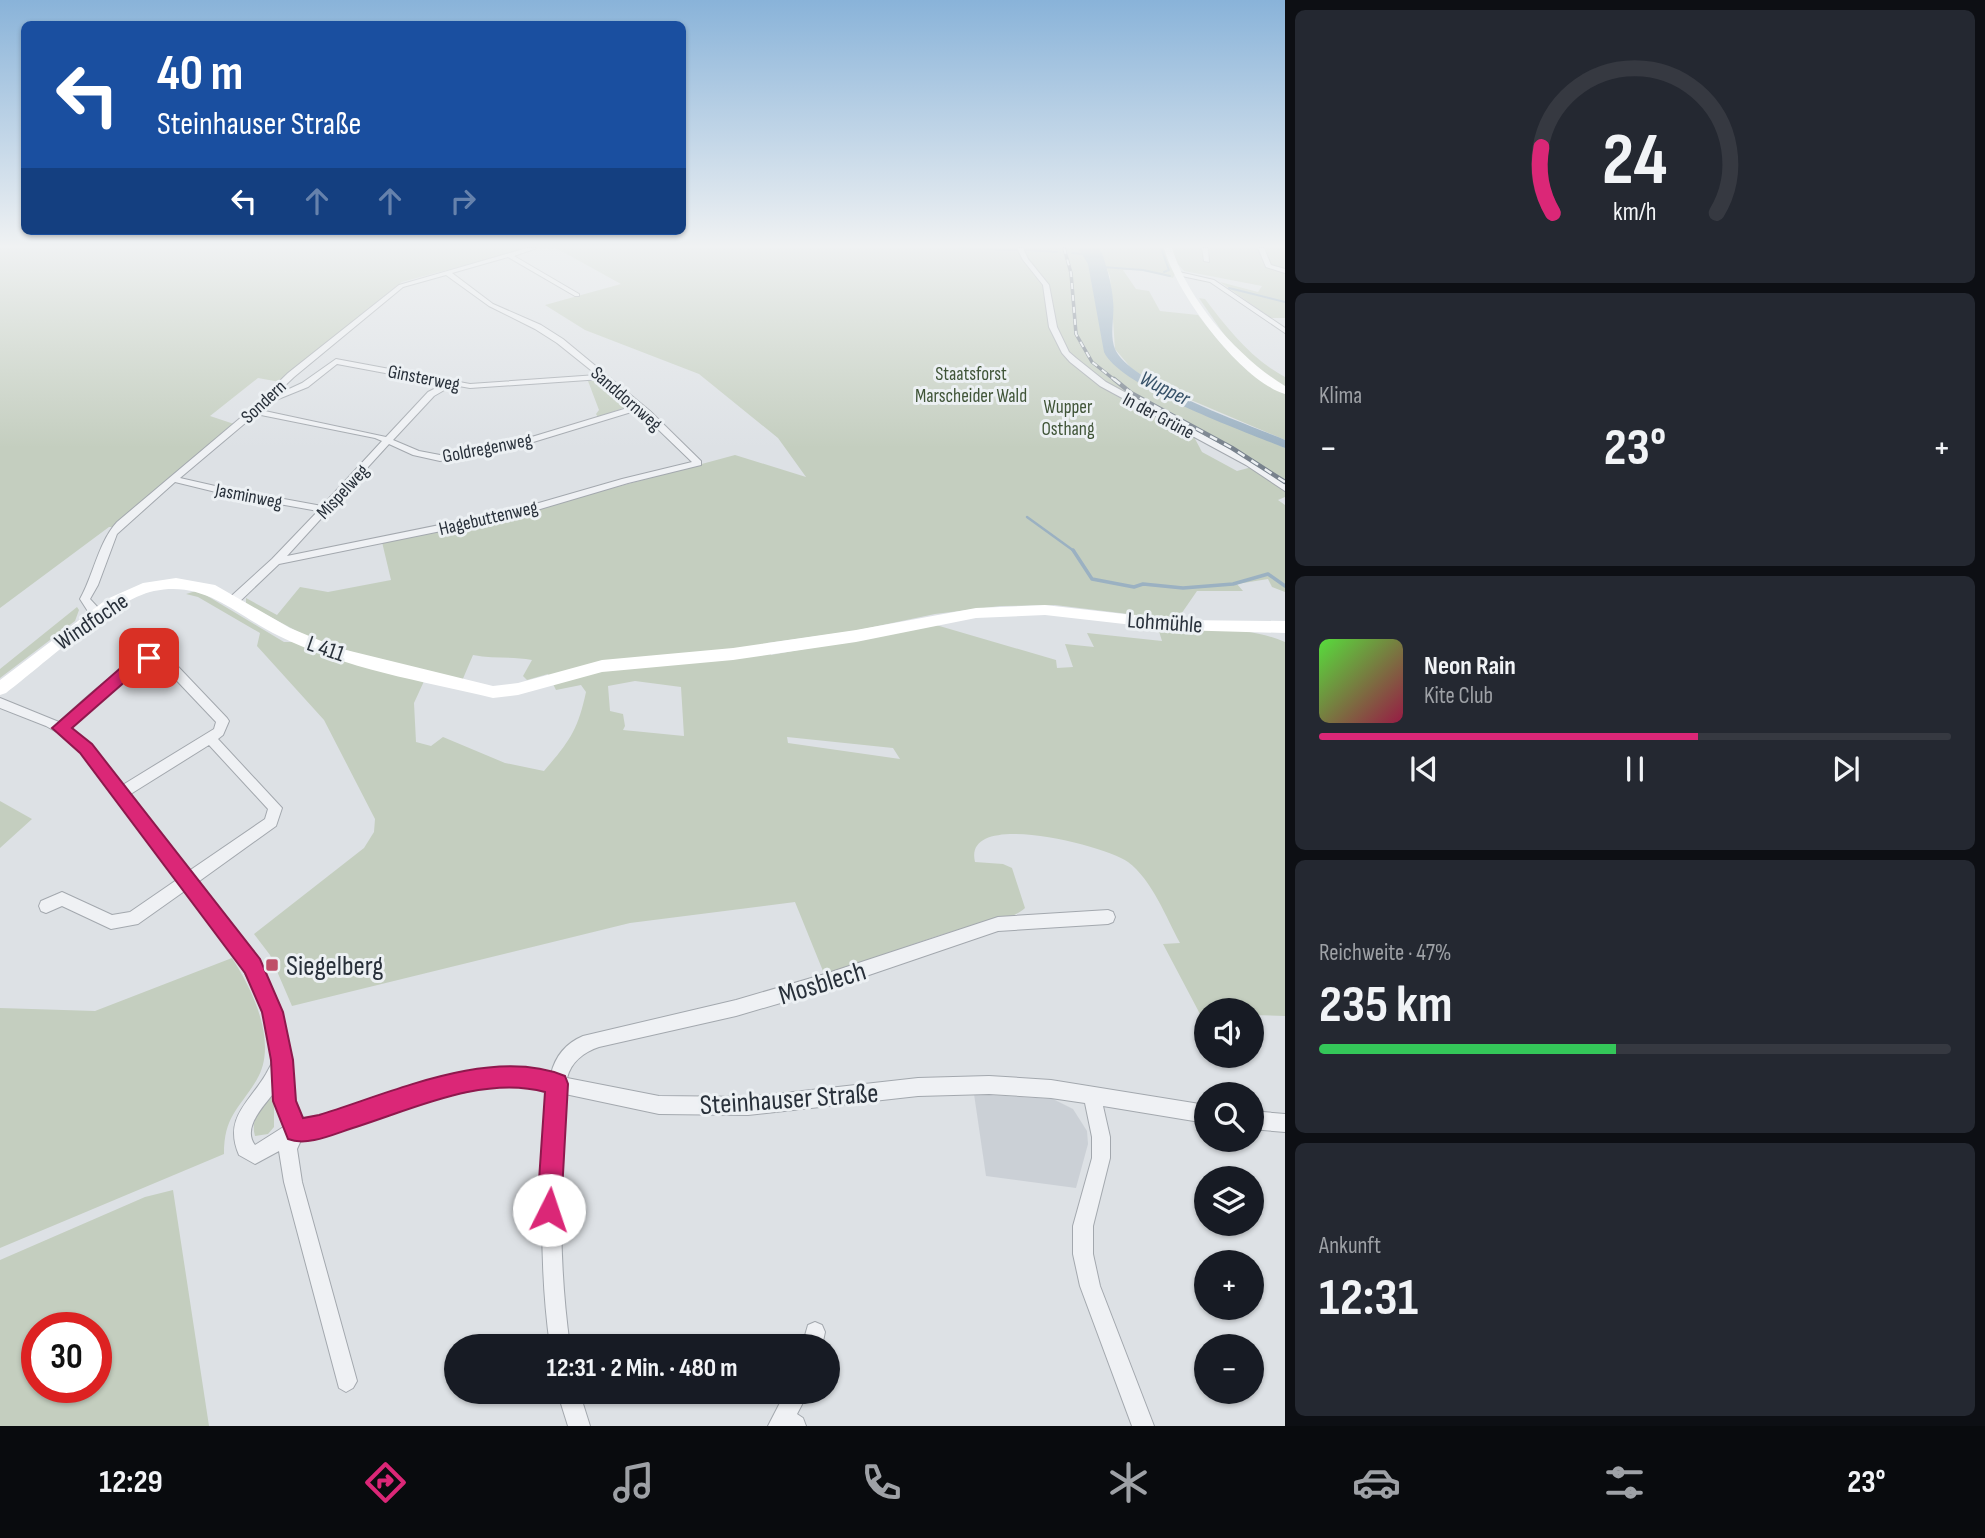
<!DOCTYPE html>
<html lang="de">
<meta charset="utf-8">
<style>
:root{--surface:#171b24;--page:#242831;--text:#f1f3f6;--muted:#9ea1a6;--line:#363941;--accent:#db2777}
body{margin:0;font-family:"Sofia Sans Condensed",sans-serif;background:var(--page);color:var(--text);height:100vh;display:flex;flex-direction:column;font-size:26px;white-space:nowrap}
*{box-sizing:border-box;margin:0}
p{font-size:23px;color:var(--muted)}
.icon{flex:none;width:38px;height:38px;fill:none;stroke:currentColor;stroke-width:2;stroke-linecap:round;stroke-linejoin:round}
.map{position:relative;flex:1;overflow:hidden}
.details{display:flex;flex-direction:column;gap:10px;padding:10px;background:#0d0f14;width:700px}
.details>*{flex:none}
.top-card{position:absolute;left:21px;top:21px;width:665px;height:214px;border-radius:10px;box-shadow:0 2px 5px #0004;background:#1a4fa0;color:#fff;overflow:hidden}
.controls{position:absolute;left:1194px;top:998px;display:grid;gap:14px}
.controls a{display:grid;place-items:center;width:70px;height:70px;border-radius:50%;background:var(--surface);box-shadow:0 2px 5px #0004;font-size:35px}
.speed{position:absolute;left:21px;top:1312px;display:flex;gap:14px;font-size:35px;font-weight:700;text-align:center}
.speed>*{display:grid;place-content:center;width:91px;height:91px;border-radius:50%;background:var(--surface);box-shadow:0 2px 5px #0004;line-height:1}
.speed .limit{border:10px solid #d22;background:#fff;color:#111}
.pin{position:absolute;display:grid;place-items:center;width:60px;height:60px;color:#fff;margin:-30px;border-radius:14px;box-shadow:0 4px 10px #0006}
.me{position:absolute;width:77px;margin:-38px;rotate:4deg;stroke-linejoin:round;filter:drop-shadow(0 0 5px #0008)}
.turn{display:flex;align-items:center;gap:24px;height:147px;padding:0 21px;font-size:32px}
.turn .icon{width:91px;height:91px;stroke-width:2.5}
.turn b{display:block;font-size:49px;line-height:60px}
.lanes{display:flex;align-items:center;height:66px;padding:0 21px;background:#0003;justify-content:center;gap:35px;direction:ltr}
.lanes .off{opacity:.35}
.big{font-size:52px;font-weight:700;line-height:1.1}
.details .tile{flex:1;display:flex;flex-direction:column;justify-content:center;gap:10px;min-width:0;padding:0 24px;border-radius:10px;background:var(--page)}
.details .dial{align-items:center;gap:0}
.dial svg{height:182px;overflow:visible;fill:none;stroke:var(--line);stroke-width:7;stroke-linecap:round;text-anchor:middle}
.dial text{fill:var(--text);stroke:none}
.song{display:flex;align-items:center;gap:21px}
.cover{width:84px;height:84px;border-radius:10px;background:linear-gradient(135deg,hsl(110 70% 55%),hsl(340 70% 35%))}
.played{height:7px;border-radius:4px;background:linear-gradient(90deg,var(--accent) 60%,var(--line) 60%)}
.keys{display:flex;justify-content:space-around;direction:ltr}
.heat{display:flex;justify-content:space-between;align-items:center;font-size:38px;direction:ltr}
.charge{height:10px;border-radius:5px;background:linear-gradient(90deg,#34c759 47%,var(--line) 0)}
.trip{position:absolute;left:444px;top:1334px;width:396px;height:70px;border-radius:35px;background:var(--surface);box-shadow:0 2px 5px #0004;font-weight:700;line-height:70px;text-align:center}
.tab-bar{display:flex;height:112px;justify-content:space-around;align-items:center;background:#090b0e;color:var(--muted)}
.tab-bar .icon{width:49px;height:49px}
.tab-bar .current{color:var(--accent)}
.tab-bar b{font-size:32px;color:var(--text)}
main{display:flex;flex:1;min-height:0}
.map>svg:first-child{display:block}
.built{fill:#cbd0d6}
.green{fill:#c4cebf;fill-rule:evenodd}
.water{fill:#9bb1c2}
.lines{fill:none;stroke-linecap:round;stroke-linejoin:round}
.stream-far2{stroke:#9bb1c2;stroke-width:2}
.stream-far1{stroke:#9bb1c2;stroke-width:2.5}
.stream{stroke:#9bb1c2;stroke-width:3.5}
.street-casing{stroke:#a3a8ae;stroke-width:2}
.street{fill:#eff1f4;fill-rule:evenodd}
.secondary{fill:#fff;fill-rule:evenodd}
.rail-far1-casing{stroke:#78828d;stroke-width:3.5}
.rail-casing{stroke:#78828d;stroke-width:4.5}
.rail-far1{stroke:#ecf0f3;stroke-width:2;stroke-dasharray:6;stroke-linecap:butt}
.rail{stroke:#ecf0f3;stroke-width:2.5;stroke-dasharray:8;stroke-linecap:butt}
.route{fill:#db2777;stroke:#8e194d;stroke-width:2}
.poi-dot{fill:#bf4e69;stroke:#ecf0f3;stroke-width:2.5}
.labels{text-anchor:middle;stroke-width:6;stroke-linejoin:round;paint-order:stroke}
.far-park-label{font-size:19px;fill:#3f5437;stroke:#ecf0f3}
.far-street-label{font-size:19px;fill:#28303a;stroke:#ecf0f3}
.far-water-label{font-size:21px;font-style:italic;fill:#375269;stroke:#ecf0f3}
.street-label{font-size:23px;fill:#28303a;stroke:#ecf0f3}
.near-poi-label{font-size:28px;fill:#28303a;stroke:#ecf0f3;text-anchor:start}
.near-street-label{font-size:28px;fill:#28303a;stroke:#ecf0f3}
</style>
<main>
<div class="map">
<svg width="1285" height="1426" viewBox="0 0 1285 1426">
<rect width="100%" height="100%" fill="#dde1e5"/>
<!-- built -->
<path class="built" d="M 974,1094 L 1053,1099 L 1073,1109 L 1087,1131 L 1088,1144 L 1076,1188 L 986,1176 Z"/>
<!-- green -->
<path class="green" d="M 0,248 L 529,248 L 402,282 L 280,382 L 258,378 L 210,416 L 234,424 L 113,527 L 109,527 L 0,608 Z
M 556,248 L 1088,248 L 1109,345 L 1130,372 L 1285,448 L 1285,480 L 1173,414 L 1163,418 L 1193,435 L 1202,452 L 1237,471 L 1252,467 L 1285,491 L 1285,497 L 1278,500 L 1285,505 L 1285,592 L 1272,587 L 1268,579 L 1237,584 L 1243,591 L 1197,591 L 1177,620 L 1055,605 L 1000,606 L 935,614 L 854,631 L 767,643 L 771,655 L 936,625 L 1056,660 L 1057,668 L 1073,667 L 1065,644 L 1094,647 L 1087,633 L 1162,641 L 1158,628 C 1200,630 1246,625 1285,642 L 1285,1016 L 1251,1015 L 1251,1010 L 1206,1010 L 1206,1014 L 1200,1014 L 1163,944 L 1180,943 C 1166,917 1152,880 1128,862 C 1106,846 962,808 975,862 L 1003,864 L 1012,868 L 1025,908 C 1010,922 975,924 954,931 C 910,944 868,961 825,976 L 795,902 L 630,923 L 292,1006 L 270,955 L 254,934 L 364,848 L 374,832 L 375,819 L 324,720 L 257,646 L 260,633 L 198,597 L 186,594 L 196,591 L 204,594 L 284,642 L 293,642 L 340,660 L 425,679 L 414,703 L 416,742 L 431,746 L 443,737 L 505,763 L 544,771 C 569,742 578,730 586,692 L 581,685 L 556,690 L 548,674 L 527,680 L 523,676 L 532,660 C 512,656 493,659 473,655 L 462,681 L 355,653 L 308,637 L 246,604 L 246,598 L 277,615 L 300,587 L 328,592 L 391,580 L 382,542 L 513,515 L 735,455 L 806,477 L 778,438 L 699,374 L 585,330 L 545,305 L 621,284 ZM 635,681 L 681,687 L 684,736 L 623,730 L 625,726 L 623,714 L 610,711 L 608,686 ZM 787,737 L 893,748 L 900,759 L 788,743 Z
M 1098,248 L 1164,248 L 1176,272 L 1173,278 L 1144,270 L 1123,270 L 1136,289 L 1149,291 L 1160,311 L 1198,315 C 1227,353 1244,369 1285,393 L 1285,440 L 1158,386 L 1131,368 L 1115,349 L 1110,276 Z
M 1171,248 L 1285,248 L 1285,318 L 1271,318 L 1220,282 L 1258,292 L 1262,286 L 1184,271 L 1178,264 Z
M 1199,298 L 1205,299 C 1228,329 1251,359 1285,377 L 1285,388 L 1236,352 Z
M 588,381 L 604,381 L 632,405 L 598,417 L 596,414 L 599,410 Z
M 77,607 L 79,610 L 75,621 L 0,678 L 0,669 Z
M 0,801 L 32,819 L 0,848 Z
M 232,958 C 253,990 279,1045 256,1081 C 238,1110 224,1117 224,1154 L 0,1248 L 0,1008 L 95,1011 Z
M 271,1095 L 274,1096 L 274,1127 L 268,1134 L 255,1136 C 250,1119 261,1108 271,1095 Z
M 173,1190 L 209,1426 L 0,1426 L 0,1260 L 145,1197 ZM 37,1328 L 96,1328 L 96,1388 L 37,1388 Z"/>
<!-- water -->
<path class="water" d="M 1078,248 L 1098,248 L 1102,253 C 1107,269 1112,284 1113,301 C 1115,316 1109,334 1115,349 C 1130,384 1248,424 1285,440 L 1285,448 C 1246,432 1120,387 1104,352 L 1088,264 Z"/>
<g class="lines">
<!-- stream-far2 -->
<path class="stream-far2" d="M 959,248 L 1017,250
M 1161,248 L 1169,270 L 1164,272
M 1025,250 L 1057,252
M 1072,253 L 1083,254
M 1103,267 L 1143,270 L 1170,276
M 1229,288 L 1285,302"/>
<!-- stream-far1 -->
<path class="stream-far1" d="M 1027,517 L 1074,551"/>
<!-- stream -->
<path class="stream" d="M 1073,550 L 1092,579 L 1134,587 L 1143,584 L 1183,588 L 1233,584 L 1268,574 L 1285,586"/>
<defs>
<path id="street" d="M 527,248 L 537,248 L 514,256 L 579,294 L 579,296 L 575,296 L 508,257 L 452,273 L 493,304 L 541,325 L 563,339 L 650,411 L 701,461 L 701,465 L 628,483 L 520,515 L 279,564 L 236,605 L 232,606 L 227,602 L 228,599 L 272,559 L 318,511 L 224,494 L 175,482 L 117,534 L 98,585 L 90,599 L 103,613 L 98,617 L 89,613 L 80,599 C 94,574 98,543 117,522 L 251,409 L 288,373 L 399,285 ZM 446,275 L 489,306 L 535,329 L 557,343 L 597,375 L 470,384 L 336,359 L 302,383 L 274,396 L 294,377 L 403,287 ZM 337,364 L 444,384 L 428,392 L 386,437 L 260,410 L 266,404 L 308,387 ZM 602,379 L 634,406 L 525,439 L 440,455 L 419,451 L 393,440 L 434,396 L 453,385 L 470,388 ZM 638,410 L 692,462 L 622,479 L 518,509 L 287,556 L 389,444 L 413,455 L 440,461 L 530,443 ZM 256,414 L 375,438 L 382,441 L 322,506 L 224,488 L 180,478 Z
M 1017,248 L 1023,248 L 1028,259 L 1049,285 L 1057,327 L 1069,352 L 1076,358 L 1106,382 L 1252,461 L 1285,484 L 1285,491 L 1246,465 L 1100,386 L 1070,362 L 1062,353 L 1049,327 L 1043,285 L 1023,260 Z
M 1202,248 L 1208,248 L 1209,262 L 1204,261 Z
M 1258,248 L 1264,248 L 1271,265 L 1285,269 L 1285,273 L 1266,267 Z
M 1179,272 L 1214,280 L 1285,328 L 1285,333 L 1210,282 L 1177,275 L 1177,273 Z
M 163,654 L 167,655 L 227,718 L 229,721 L 223,735 L 218,739 L 282,808 L 276,826 L 198,882 C 235,929 270,969 284,1030 C 291,1060 289,1092 301,1120 L 319,1118 L 442,1079 L 489,1069 L 517,1067 L 551,1074 C 555,1057 566,1043 583,1036 L 736,1000 L 825,974 L 998,917 L 1108,910 L 1113,912 L 1115,917 L 1113,922 L 1108,924 L 998,931 L 825,990 L 736,1016 L 599,1047 C 584,1052 571,1062 567,1078 L 659,1096 L 748,1097 L 918,1078 L 989,1076 L 1051,1080 L 1206,1105 L 1206,1123 L 1103,1106 L 1110,1137 L 1110,1158 L 1093,1226 L 1093,1254 L 1100,1286 L 1154,1426 L 1132,1426 L 1080,1286 L 1073,1254 L 1073,1226 L 1092,1158 L 1092,1137 L 1085,1103 L 1051,1098 L 989,1094 L 918,1096 L 748,1115 L 659,1114 L 565,1094 C 560,1179 558,1262 570,1346 L 550,1346 C 538,1261 542,1176 548,1091 L 517,1085 L 489,1087 L 442,1097 L 319,1136 L 302,1138 L 297,1149 L 302,1182 L 357,1381 L 353,1388 L 346,1392 L 339,1388 L 284,1182 L 279,1151 L 255,1164 L 239,1155 C 223,1118 249,1103 266,1074 C 268,1070 272,1064 273,1060 C 274,1052 270,1041 268,1033 C 256,976 221,935 186,890 L 138,924 L 111,929 L 62,906 L 46,913 L 41,911 L 39,906 L 41,901 L 62,892 L 112,915 L 130,912 L 178,879 L 71,740 L 46,726 L 0,708 L 0,698 L 59,722 C 91,694 120,662 163,654 ZM 160,663 L 216,722 L 214,729 L 121,786 L 79,734 L 69,728 C 96,704 124,669 160,663 ZM 209,745 L 268,809 L 265,819 L 189,871 L 129,795 ZM 276,1090 L 280,1112 L 285,1126 L 255,1145 C 241,1127 266,1104 276,1090 Z
M 1251,1111 L 1285,1114 L 1285,1132 L 1251,1129 Z
M 815,1322 L 822,1325 L 825,1332 L 822,1346 L 802,1346 L 808,1325 Z
M 557,1391 L 579,1391 L 590,1426 L 568,1426 Z
M 786,1391 L 809,1391 L 797,1414 L 803,1418 L 806,1426 L 768,1426 Z"/>
</defs>
<!-- street casing -->
<use href="#street" class="street-casing"/>
<!-- street -->
<use href="#street" class="street"/>
<!-- secondary -->
<path class="secondary" d="M 1164,248 L 1172,248 C 1187,300 1240,359 1285,386 L 1285,394 C 1240,380 1176,293 1164,248 Z
M 176,578 L 215,585 L 290,628 L 338,648 L 493,686 L 518,683 L 602,660 L 733,648 L 856,630 L 976,608 L 1045,605 L 1177,620 L 1285,621 L 1285,633 L 1177,630 L 1045,615 L 976,618 L 856,642 L 733,660 L 602,672 L 518,695 L 493,698 C 422,681 346,669 279,636 C 236,615 205,580 154,591 C 112,600 42,666 6,693 L 0,695 L 0,680 L 107,599 L 143,583 Z"/>
<defs>
<path id="rail-far1" d="M 1064,248 L 1071,273 L 1076,334 L 1092,362 L 1116,381"/>
<path id="rail" d="M 1114,379 L 1131,393 L 1232,448 L 1285,482"/>
</defs>
<!-- rail-far1 casing -->
<use href="#rail-far1" class="rail-far1-casing"/>
<!-- rail casing -->
<use href="#rail" class="rail-casing"/>
<!-- rail-far1 -->
<use href="#rail-far1" class="rail-far1"/>
<!-- rail -->
<use href="#rail" class="rail"/>
</g>
<!-- sky -->
<linearGradient id="sky" x2="0" y2="1"><stop stop-color="#89b3d9"/><stop offset="0.55" stop-color="#f0f2f3"/><stop offset="1" stop-color="#f0f2f3" stop-opacity="0"/></linearGradient>
<rect width="1285" height="448" fill="url(#sky)"/>
<!-- route -->
<path class="route" d="M 149,653 L 154,654 L 156,658 L 136,672 L 72,728 L 92,744 L 260,959 L 283,1012 L 293,1060 L 296,1101 L 303,1118 L 319,1115 C 391,1093 492,1046 565,1076 L 568,1084 L 561,1210 L 558,1219 L 549,1223 L 540,1219 L 537,1210 L 545,1092 C 484,1075 413,1109 356,1127 C 336,1133 308,1147 288,1139 L 273,1101 L 271,1060 L 262,1012 L 245,973 L 80,753 L 52,728 L 125,664 Z"/>
<!-- markers -->
<rect class="poi-dot" x="265" y="958" width="14" height="14" rx="3.5"/>
<g class="labels">
<!-- far-park labels -->
<g class="far-park-label">
<text x="971" y="380">Staatsforst<tspan x="971" dy="22">Marscheider Wald</tspan></text>
<text x="1068" y="413">Wupper<tspan x="1068" dy="22">Osthang</tspan></text>
</g>
<!-- far-street labels -->
<g class="far-street-label">
<text transform="translate(424 377) rotate(11)" y="7">Ginsterweg</text>
<text transform="translate(627 398) rotate(41)" y="7">Sanddornweg</text>
<text transform="translate(263 401) rotate(-43)" y="7">Sondern</text>
<text transform="translate(1159 415) rotate(28)" y="7">In der Grüne</text>
<text transform="translate(487 447) rotate(-11)" y="7">Goldregenweg</text>
<text transform="translate(342 491) rotate(-47)" y="7">Mispelweg</text>
<text transform="translate(249 495) rotate(11)" y="7">Jasminweg</text>
<text transform="translate(488 517) rotate(-13)" y="7">Hagebuttenweg</text>
</g>
<!-- far-water labels -->
<g class="far-water-label">
<text transform="translate(1165 388) rotate(26)" y="7">Wupper</text>
</g>
<!-- street labels -->
<g class="street-label">
<text transform="translate(91 621) rotate(-34)" y="8">Windfoche</text>
<text transform="translate(1165 622) rotate(4)" y="8">Lohmühle</text>
<text transform="translate(326 648) rotate(19)" y="8">L 411</text>
</g>
<!-- near-poi labels -->
<g class="near-poi-label">
<text x="286" y="975">Siegelberg</text>
</g>
<!-- near-street labels -->
<g class="near-street-label">
<text transform="translate(822 982) rotate(-17)" y="10">Mosblech</text>
<text transform="translate(789 1098) rotate(-4)" y="10">Steinhauser Straße</text>
</g>
</g>
</svg>
<div class="controls">
<a><svg class="icon" aria-label="sound" viewBox="0 0 24 24"><path d="M4 9h4l5-4v14l-5-4H4zM17 9q2 3 0 6"/></svg></a>
<a><svg class="icon" aria-label="search" viewBox="0 0 24 24"><circle cx="10" cy="10" r="6"/><path d="M15 15l6 6"/></svg></a>
<a><svg class="icon" aria-label="layers" viewBox="0 0 24 24"><path d="M12 4l9 5-9 5-9-5zM3 14l9 5 9-5"/></svg></a>
<a>+</a>
<a>−</a>
</div>
<div class="speed"><div class="limit">30</div></div>
<div class="pin" style="left:149px;top:658px;background:#d93025"><svg class="icon" aria-label="arrive" viewBox="0 0 24 24"><path d="M6 21V4h12l-3 4 3 4H6"/></svg></div>
<svg class="me" style="left:549px;top:1210px" viewBox="-20 -20 40 40"><circle r="19" fill="#fff"/><path d="M0-13L10 11 0 6-10 11z" fill="#db2777"/></svg>
<div class="trip">12:31 · 2 Min. · 480 m</div>
<div class="top-card">
<div class="turn"><svg class="icon" aria-label="left" viewBox="0 0 24 24"><path d="M17 20v-9H6M10 6l-5 5 5 5"/></svg><div><b>40 m</b>Steinhauser Straße</div></div>
<div class="lanes"><svg class="icon" aria-label="left" viewBox="0 0 24 24"><path d="M17 20v-9H6M10 6l-5 5 5 5"/></svg><svg class="icon off" aria-label="ahead" viewBox="0 0 24 24"><path d="M12 20V5M6 11l6-6 6 6"/></svg><svg class="icon off" aria-label="ahead" viewBox="0 0 24 24"><path d="M12 20V5M6 11l6-6 6 6"/></svg><svg class="icon off" aria-label="right" viewBox="0 0 24 24"><path d="M7 20v-9h11M14 6l5 5-5 5"/></svg></div>
</div>
</div>
<section class="details">
<div class="tile dial"><svg viewBox="0 0 100 80">
<path d="M14 69A42 42 0 1 1 86 69"/>
<path d="M14 69A42 42 0 0 1 9 40" stroke="#db2777"/>
<text x="50" y="56" font-size="32" font-weight="700">24</text>
<text x="50" y="72" font-size="11">km/h</text>
</svg></div>
<div class="tile"><p>Klima</p>
<div class="heat"><a>−</a><b class="big">23°</b><a>+</a></div>
</div>
<div class="tile">
<div class="song"><i class="cover"></i><div><b>Neon Rain</b><p>Kite Club</p></div></div>
<div class="played"></div>
<div class="keys"><svg class="icon" aria-label="previous" viewBox="0 0 24 24"><path d="M18 5L8 12l10 7zM5 5v14"/></svg><svg class="icon" aria-label="pause" viewBox="0 0 24 24"><path d="M8 5v14M16 5v14"/></svg><svg class="icon" aria-label="next" viewBox="0 0 24 24"><path d="M6 5l10 7-10 7zM19 5v14"/></svg></div>
</div>
<div class="tile"><p>Reichweite · 47%</p><b class="big">235 km</b><div class="charge"></div></div>
<div class="tile"><p>Ankunft</p><b class="big">12:31</b></div>
</section>
</main>
<nav class="tab-bar">
<b>12:29</b>
<svg class="icon current" aria-label="directions" viewBox="0 0 24 24"><path d="M12 3l9 9-9 9-9-9zM9 14v-3h6M13 9l2 2-2 2"/></svg>
<svg class="icon" aria-label="music" viewBox="0 0 24 24"><path d="M9 18V5l10-2v13"/><circle cx="6" cy="18" r="3"/><circle cx="16" cy="16" r="3"/></svg>
<svg class="icon" aria-label="phone" viewBox="0 0 24 24"><path d="M5 4h4l2 5-3 2q2 4 5 5l2-3 5 2v4C11 20 4 13 5 4z"/></svg>
<svg class="icon" aria-label="climate" viewBox="0 0 24 24"><path d="M12 3v18M4 7l16 10M4 17L20 7"/></svg>
<svg class="icon" aria-label="car" viewBox="0 0 24 24"><path d="M5 17H2v-5l4-1 3-4h7l3 4 3 1v5h-3M9 17h6M6 11h13"/><circle cx="7" cy="17" r="2"/><circle cx="17" cy="17" r="2"/></svg>
<svg class="icon" aria-label="filters" viewBox="0 0 24 24"><path d="M4 7h16M4 17h16"/><circle cx="9" cy="7" r="2"/><circle cx="15" cy="17" r="2"/></svg>
<b>23°</b>
</nav>
